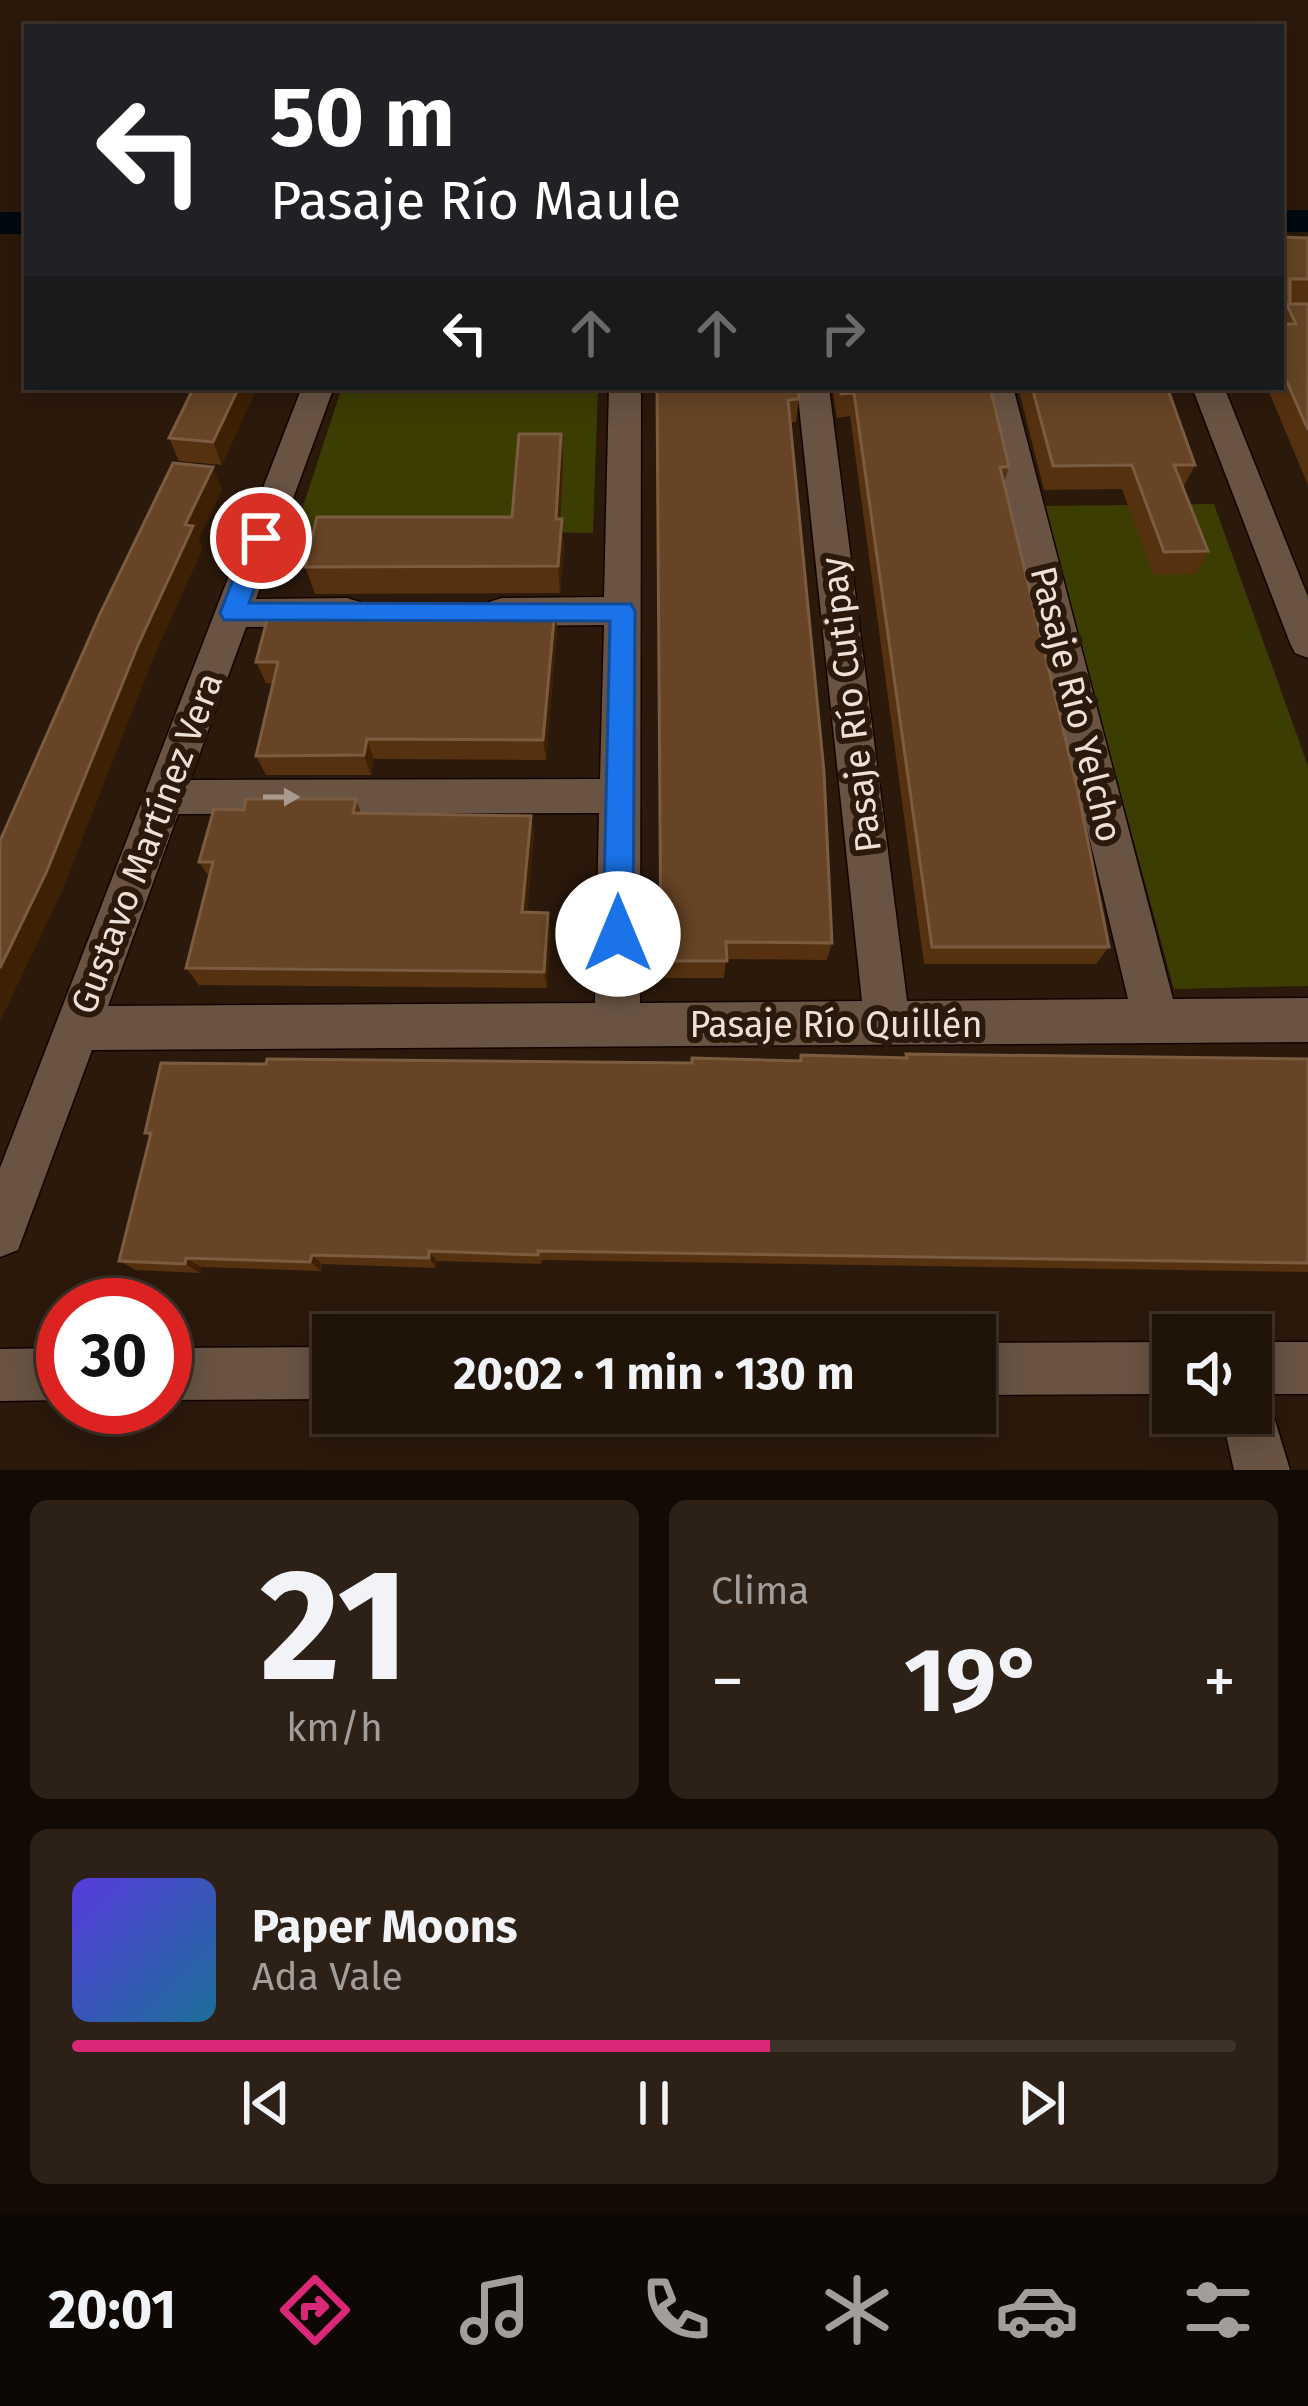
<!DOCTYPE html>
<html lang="es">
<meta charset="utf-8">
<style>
:root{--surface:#201308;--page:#2d2016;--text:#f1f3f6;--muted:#a29e9c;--line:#3d3229;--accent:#db2777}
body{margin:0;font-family:"Fira Sans",sans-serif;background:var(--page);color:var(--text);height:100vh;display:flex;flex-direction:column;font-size:45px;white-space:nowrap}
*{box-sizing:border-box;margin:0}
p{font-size:39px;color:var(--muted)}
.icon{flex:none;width:66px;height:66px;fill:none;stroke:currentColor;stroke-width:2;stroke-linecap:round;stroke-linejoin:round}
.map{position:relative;height:1470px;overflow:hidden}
.drawer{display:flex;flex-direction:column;gap:30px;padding:30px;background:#120a04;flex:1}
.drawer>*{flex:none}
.hud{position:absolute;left:24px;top:24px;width:1260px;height:366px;border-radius:0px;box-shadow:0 6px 30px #0003,0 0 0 3px var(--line);background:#202124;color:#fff;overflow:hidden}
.controls{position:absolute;left:1152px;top:1314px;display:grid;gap:24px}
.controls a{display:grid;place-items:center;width:120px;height:120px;border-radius:0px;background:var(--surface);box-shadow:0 6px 30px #0003,0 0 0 3px var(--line);font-size:60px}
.speed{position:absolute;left:36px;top:1278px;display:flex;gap:24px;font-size:60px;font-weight:700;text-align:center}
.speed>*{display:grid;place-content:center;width:156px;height:156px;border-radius:50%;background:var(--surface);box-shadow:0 6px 30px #0003,0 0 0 3px var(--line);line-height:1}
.speed .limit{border:18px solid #d22;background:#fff;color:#111}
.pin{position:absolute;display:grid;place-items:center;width:102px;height:102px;color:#fff;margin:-51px;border:6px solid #fff;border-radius:50%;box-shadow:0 3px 12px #0007}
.me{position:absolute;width:132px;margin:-66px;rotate:0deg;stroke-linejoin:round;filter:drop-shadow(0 0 9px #0008)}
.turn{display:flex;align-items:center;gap:42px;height:252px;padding:0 48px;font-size:54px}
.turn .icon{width:156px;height:156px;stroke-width:2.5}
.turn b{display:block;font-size:84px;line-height:102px}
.lanes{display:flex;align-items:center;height:114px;padding:0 48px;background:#0003;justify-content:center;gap:60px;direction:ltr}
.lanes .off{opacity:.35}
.big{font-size:90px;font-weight:700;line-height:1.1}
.drawer .tile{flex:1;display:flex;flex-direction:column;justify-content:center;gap:18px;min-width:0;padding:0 42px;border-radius:18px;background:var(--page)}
.drawer .dial{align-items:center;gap:0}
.dial b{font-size:156px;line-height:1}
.song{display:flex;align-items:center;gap:36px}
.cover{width:144px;height:144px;border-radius:18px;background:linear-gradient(135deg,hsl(250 70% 55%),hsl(200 70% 35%))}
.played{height:12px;border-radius:6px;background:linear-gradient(90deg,var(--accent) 60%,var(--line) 60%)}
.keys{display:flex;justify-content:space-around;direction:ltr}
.heat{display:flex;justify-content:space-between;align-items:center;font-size:66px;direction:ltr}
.drawer .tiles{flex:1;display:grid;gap:30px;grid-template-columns:1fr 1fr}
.tile:last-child{grid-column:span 2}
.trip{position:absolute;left:312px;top:1314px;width:684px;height:120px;border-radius:0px;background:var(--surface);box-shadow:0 6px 30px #0003,0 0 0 3px var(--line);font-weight:700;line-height:120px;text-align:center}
.tab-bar{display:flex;height:192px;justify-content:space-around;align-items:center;background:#0d0803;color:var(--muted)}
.tab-bar .icon{width:84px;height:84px}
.tab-bar .selected{color:var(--accent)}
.tab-bar b{font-size:54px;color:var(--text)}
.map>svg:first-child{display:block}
.green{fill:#3b3d03}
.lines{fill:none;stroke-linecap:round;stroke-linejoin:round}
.canal{fill:#010911;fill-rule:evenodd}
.street-casing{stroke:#130400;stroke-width:3}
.street{fill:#695444;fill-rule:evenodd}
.wall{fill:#55310f}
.shaded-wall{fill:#3e2004}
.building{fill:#664425;stroke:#7b5c40;stroke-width:3}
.oneway{fill:#aa9a8e}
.route{fill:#1a73e8;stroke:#114b97;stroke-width:3}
.labels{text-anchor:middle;stroke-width:12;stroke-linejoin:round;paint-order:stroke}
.street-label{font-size:36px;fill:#ece0d7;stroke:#2b190b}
</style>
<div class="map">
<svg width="1308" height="1470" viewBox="0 0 1308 1470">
<rect width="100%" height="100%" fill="#2b190b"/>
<!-- green -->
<path class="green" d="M 342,387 L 598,387 L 593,533 L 296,528 Z
M 1214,504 L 1308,766 L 1308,986 L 1174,989 L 1042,506 Z"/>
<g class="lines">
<!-- canal -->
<path class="canal" d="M 1281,210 L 1308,210 L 1308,232 L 1281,232 Z
M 0,212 L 27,212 L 27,234 L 0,234 Z"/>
<defs>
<path id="street" d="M 302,387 L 334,387 L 256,599 L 347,598 L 360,602 L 365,612 L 360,622 L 347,626 L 246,627 L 190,780 L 600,779 L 604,625 L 502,626 L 489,622 L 484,612 L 489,602 L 502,598 L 604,597 L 609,387 L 641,387 L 640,1003 L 862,1001 L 797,387 L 829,387 L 907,1001 L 1128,999 L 981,387 L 1013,387 L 1173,999 L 1308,998 L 1308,1042 L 92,1050 L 18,1250 L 0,1257 L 0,1168 ZM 599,813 L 595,1003 L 108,1006 L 178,814 Z
M 1192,387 L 1224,387 L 1308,597 L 1308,658 L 1295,653 L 1290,643 Z
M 1173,1342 L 1173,1394 L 975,1395 L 975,1343 Z
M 1251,1342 L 1308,1342 L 1308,1394 L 1267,1394 L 1290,1470 L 1234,1470 L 1221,1413 L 1251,1413 Z
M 333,1347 L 333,1399 L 165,1400 L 165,1348 Z
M 63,1348 L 63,1400 L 0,1401 L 0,1349 Z"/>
</defs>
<!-- street casing -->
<use href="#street" class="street-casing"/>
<!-- street -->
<use href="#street" class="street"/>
</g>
<!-- wall -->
<path class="wall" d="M 1281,237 L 1308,238 L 1308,485 L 1267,387 L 1281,387 Z
M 194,387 L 222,465 L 179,461 L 169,438 Z
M 656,387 L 799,399 L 796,422 L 790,423 L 832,943 L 827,960 L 726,959 L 724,978 L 661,978 Z
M 832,387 L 990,387 L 1009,467 L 1004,483 L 1109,947 L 1096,964 L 924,964 L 850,416 L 837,418 Z
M 1018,387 L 1167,387 L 1195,465 L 1183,488 L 1208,551 L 1196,574 L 1153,575 L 1122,489 L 1044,490 Z
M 561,434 L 563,462 L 560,519 L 564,547 L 560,593 L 315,594 L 305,567 L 512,517 Z
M 555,608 L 557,630 L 546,760 L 374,759 L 371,775 L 266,775 L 256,756 L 273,683 L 266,683 L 256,662 L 296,620 Z
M 356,799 L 361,813 L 531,816 L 534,834 L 527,912 L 551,930 L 547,988 L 199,985 L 186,968 L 209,877 L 199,862 L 244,810 Z
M 906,1054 L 1308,1059 L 1308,1272 L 542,1260 L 541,1264 L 437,1261 L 436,1268 L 322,1264 L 321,1271 L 201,1267 L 200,1273 L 136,1270 L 119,1261 L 150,1137 L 145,1133 L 692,1063 L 799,1061 L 801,1055 L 904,1058 Z"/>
<!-- shaded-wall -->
<path class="shaded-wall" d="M 239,387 L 258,387 L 222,465 L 213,442 Z
M 561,434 L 563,462 L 559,547 L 556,519 Z
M 213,467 L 222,490 L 199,539 L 203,548 L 150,666 L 62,891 L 0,1022 L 0,968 L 185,525 Z
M 562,519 L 564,547 L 560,593 L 558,566 Z
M 555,608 L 557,630 L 546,760 L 543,740 Z
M 367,739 L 374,759 L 371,775 L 364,755 Z
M 531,816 L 534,834 L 526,930 L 522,912 Z
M 548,913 L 551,930 L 547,988 L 544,972 Z
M 429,1251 L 437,1261 L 436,1268 L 429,1258 Z
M 312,1255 L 322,1264 L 321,1271 L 310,1262 Z
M 186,1258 L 201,1267 L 200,1273 L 185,1264 Z"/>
<!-- building -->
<path class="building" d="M 1281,237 L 1308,238 L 1308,279 L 1290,279 L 1290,304 L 1308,304 L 1308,430 L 1281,368 L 1281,324 L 1296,324 L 1281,292 Z
M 194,387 L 239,387 L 213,442 L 169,438 Z
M 657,387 L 798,387 L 799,399 L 788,400 L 824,772 L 832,943 L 726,942 L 727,961 L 661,961 Z
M 840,387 L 990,387 L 1009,467 L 1000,467 L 1078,791 L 1109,947 L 932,947 L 854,393 L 841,394 Z
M 1032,387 L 1167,387 L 1195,465 L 1174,465 L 1208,551 L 1164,552 L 1132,465 L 1053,466 Z
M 519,434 L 561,434 L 556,519 L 562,519 L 558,566 L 305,567 L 317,517 L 512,517 Z
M 173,463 L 213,467 L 185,525 L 193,526 L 138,645 L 46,873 L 0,968 L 0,841 L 100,614 Z
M 555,608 L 543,740 L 367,739 L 364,755 L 256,756 L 278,662 L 256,662 L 267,620 L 296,620 L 298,610 Z
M 246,799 L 356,799 L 353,813 L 531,816 L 522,912 L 548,913 L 544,972 L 186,968 L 213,862 L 199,862 L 214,809 L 244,810 Z
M 906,1054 L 1308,1059 L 1308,1263 L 538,1251 L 538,1255 L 429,1251 L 429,1258 L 312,1255 L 310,1262 L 186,1258 L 185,1264 L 119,1261 L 151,1133 L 145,1133 L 161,1063 L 266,1064 L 267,1059 L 692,1063 L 692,1058 L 801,1061 L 801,1055 L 907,1058 Z"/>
<!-- one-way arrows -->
<defs><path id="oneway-solid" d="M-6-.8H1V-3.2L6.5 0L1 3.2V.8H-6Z" transform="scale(3)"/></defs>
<use class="oneway" href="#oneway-solid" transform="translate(281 797)"/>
<!-- route -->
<path class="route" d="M 261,529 L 273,538 L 249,603 L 631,604 L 635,611 L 633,934 L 629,943 L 618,948 L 608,943 L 603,934 L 610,621 L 224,620 L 220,613 L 249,538 Z"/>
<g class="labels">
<!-- street labels -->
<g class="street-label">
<text transform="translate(1077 704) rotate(76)" y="13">Pasaje Río Yelcho</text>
<text transform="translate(850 705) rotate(-97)" y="13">Pasaje Río Cutipay</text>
<text transform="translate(146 843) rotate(-69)" y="13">Gustavo Martínez Vera</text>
<text x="836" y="1037">Pasaje Río Quillén</text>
</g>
</g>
</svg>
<div class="controls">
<a><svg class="icon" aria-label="sound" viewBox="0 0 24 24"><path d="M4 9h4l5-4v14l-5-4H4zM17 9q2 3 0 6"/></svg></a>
</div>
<div class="speed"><div class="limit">30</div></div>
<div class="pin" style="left:261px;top:538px;background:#d93025"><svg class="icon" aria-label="arrive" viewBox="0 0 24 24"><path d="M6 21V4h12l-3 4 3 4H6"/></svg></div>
<svg class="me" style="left:618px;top:934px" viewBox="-20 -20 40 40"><circle r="19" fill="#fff"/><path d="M0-13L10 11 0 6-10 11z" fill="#1a73e8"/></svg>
<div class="trip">20:02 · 1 min · 130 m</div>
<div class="hud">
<div class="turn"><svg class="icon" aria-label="left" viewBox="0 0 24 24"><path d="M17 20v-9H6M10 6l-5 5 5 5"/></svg><div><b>50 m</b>Pasaje Río Maule</div></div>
<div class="lanes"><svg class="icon" aria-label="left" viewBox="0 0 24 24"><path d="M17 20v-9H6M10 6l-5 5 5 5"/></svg><svg class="icon off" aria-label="ahead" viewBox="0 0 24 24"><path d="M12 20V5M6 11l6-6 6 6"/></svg><svg class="icon off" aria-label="ahead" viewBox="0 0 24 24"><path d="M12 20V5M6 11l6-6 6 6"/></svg><svg class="icon off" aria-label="right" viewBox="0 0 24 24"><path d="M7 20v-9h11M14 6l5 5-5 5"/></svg></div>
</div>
</div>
<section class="drawer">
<div class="tiles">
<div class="tile dial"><b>21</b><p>km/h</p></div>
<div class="tile"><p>Clima</p>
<div class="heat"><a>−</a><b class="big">19°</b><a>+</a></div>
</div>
<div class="tile">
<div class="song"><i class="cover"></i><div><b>Paper Moons</b><p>Ada Vale</p></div></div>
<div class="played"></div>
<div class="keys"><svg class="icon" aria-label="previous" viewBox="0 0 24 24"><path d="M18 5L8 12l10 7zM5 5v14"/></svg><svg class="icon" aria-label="pause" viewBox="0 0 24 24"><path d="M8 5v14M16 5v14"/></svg><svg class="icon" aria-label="next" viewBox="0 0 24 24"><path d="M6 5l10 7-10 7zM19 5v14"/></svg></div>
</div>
</div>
</section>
<nav class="tab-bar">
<b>20:01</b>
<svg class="icon selected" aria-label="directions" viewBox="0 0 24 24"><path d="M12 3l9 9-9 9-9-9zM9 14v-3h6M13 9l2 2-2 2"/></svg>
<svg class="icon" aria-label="music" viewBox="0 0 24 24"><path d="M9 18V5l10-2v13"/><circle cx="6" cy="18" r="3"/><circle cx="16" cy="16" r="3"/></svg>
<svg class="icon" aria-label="phone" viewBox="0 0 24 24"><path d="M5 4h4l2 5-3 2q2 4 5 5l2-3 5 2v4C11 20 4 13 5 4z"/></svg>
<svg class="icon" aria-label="climate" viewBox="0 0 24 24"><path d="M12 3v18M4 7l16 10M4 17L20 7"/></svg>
<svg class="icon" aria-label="car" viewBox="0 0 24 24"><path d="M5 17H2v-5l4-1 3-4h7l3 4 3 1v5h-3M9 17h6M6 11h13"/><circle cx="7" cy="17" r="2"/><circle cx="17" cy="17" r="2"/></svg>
<svg class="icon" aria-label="filters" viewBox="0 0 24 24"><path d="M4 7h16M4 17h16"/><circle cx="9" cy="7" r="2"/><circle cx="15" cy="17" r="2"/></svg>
</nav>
